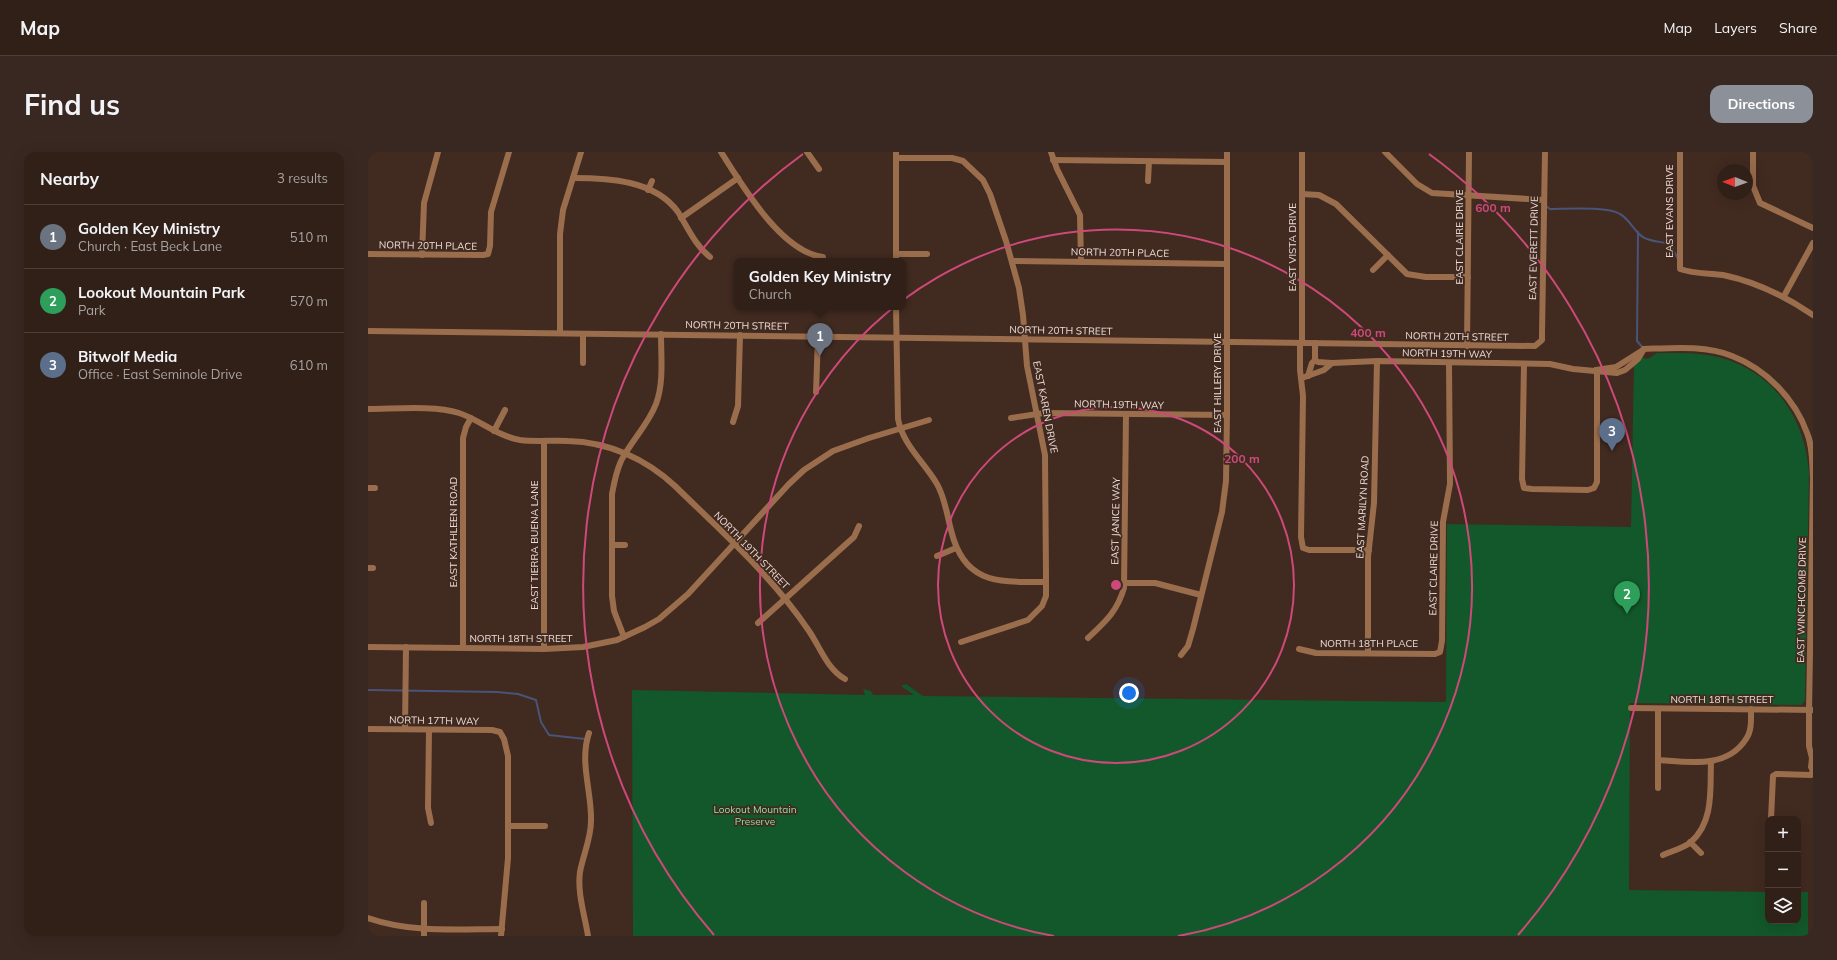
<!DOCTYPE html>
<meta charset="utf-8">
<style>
:root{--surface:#312018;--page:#392821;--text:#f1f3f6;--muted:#a8a3a2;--line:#4c3e37;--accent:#8c9099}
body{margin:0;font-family:Mulish,sans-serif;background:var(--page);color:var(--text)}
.controls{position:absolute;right:12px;bottom:12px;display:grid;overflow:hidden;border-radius:8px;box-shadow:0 4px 16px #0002}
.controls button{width:36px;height:36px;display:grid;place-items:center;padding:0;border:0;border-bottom:1px solid var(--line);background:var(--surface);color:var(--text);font:20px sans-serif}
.compass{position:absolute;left:1349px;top:12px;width:36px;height:36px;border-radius:50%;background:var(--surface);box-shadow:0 4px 16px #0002;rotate:271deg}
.you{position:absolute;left:761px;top:541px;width:14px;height:14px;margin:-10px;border:3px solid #fff;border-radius:50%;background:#1a73e8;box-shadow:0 0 0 6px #1a73e833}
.badge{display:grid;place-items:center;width:26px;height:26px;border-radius:50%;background:var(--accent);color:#fff;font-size:13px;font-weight:700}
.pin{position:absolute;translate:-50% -33px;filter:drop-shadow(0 1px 2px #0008)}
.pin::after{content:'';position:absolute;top:21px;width:14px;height:12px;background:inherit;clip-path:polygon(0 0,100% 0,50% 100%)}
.popup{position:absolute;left:366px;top:106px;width:172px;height:52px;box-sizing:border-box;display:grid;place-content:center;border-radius:8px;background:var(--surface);filter:drop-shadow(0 1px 3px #0005);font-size:13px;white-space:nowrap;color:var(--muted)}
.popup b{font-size:15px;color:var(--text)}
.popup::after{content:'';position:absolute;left:50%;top:100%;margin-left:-8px;border:8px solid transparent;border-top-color:var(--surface)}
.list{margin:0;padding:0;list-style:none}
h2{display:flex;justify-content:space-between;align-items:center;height:52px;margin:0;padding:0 16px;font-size:17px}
h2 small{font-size:13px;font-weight:400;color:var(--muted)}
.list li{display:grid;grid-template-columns:26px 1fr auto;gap:12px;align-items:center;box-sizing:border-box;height:64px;padding:0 16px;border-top:1px solid var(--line)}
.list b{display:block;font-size:15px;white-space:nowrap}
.list p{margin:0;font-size:13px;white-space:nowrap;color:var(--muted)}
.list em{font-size:13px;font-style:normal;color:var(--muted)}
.icon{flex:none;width:22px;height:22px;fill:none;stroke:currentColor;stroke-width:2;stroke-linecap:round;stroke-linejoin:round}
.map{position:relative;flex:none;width:1445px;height:784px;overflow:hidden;border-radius:12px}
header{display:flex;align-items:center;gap:24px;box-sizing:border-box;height:56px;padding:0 20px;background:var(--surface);border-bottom:1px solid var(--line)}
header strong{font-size:19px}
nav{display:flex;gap:22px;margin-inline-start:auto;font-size:14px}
.intro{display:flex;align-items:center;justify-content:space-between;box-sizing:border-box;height:96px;padding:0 24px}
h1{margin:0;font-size:28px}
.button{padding:10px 18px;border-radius:12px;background:var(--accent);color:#fff;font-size:14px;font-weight:700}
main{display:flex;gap:24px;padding:0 24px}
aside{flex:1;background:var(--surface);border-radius:12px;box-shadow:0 4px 16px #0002}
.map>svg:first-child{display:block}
</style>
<header>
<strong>Map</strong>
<nav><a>Map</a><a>Layers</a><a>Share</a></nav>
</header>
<div class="intro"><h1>Find us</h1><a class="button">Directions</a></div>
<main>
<aside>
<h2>Nearby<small>3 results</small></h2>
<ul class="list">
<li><span class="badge" style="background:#6b7280">1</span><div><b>Golden Key Ministry</b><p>Church · East Beck Lane</p></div><em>510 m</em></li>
<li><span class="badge" style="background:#2e9e5b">2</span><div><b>Lookout Mountain Park</b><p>Park</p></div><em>570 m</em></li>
<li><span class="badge" style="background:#5c6f8a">3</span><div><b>Bitwolf Media</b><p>Office · East Seminole Drive</p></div><em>610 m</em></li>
</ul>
</aside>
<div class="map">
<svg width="1445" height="784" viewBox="0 0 1445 784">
<rect width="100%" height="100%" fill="#412a20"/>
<path fill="#13582a" d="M1289,201C1309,201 1330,200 1350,205C1406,219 1438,267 1441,322L1437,549L1433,553L1262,551L1261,738L1400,740V769H1430V740H1440V784H265L264,538L497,543L495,537L503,539L505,543H546L533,534L538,532L555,544L1078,550L1079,372L1263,375L1266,212L1273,205L1280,207Z"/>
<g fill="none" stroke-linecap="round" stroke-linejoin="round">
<g stroke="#485478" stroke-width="2">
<path d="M1178,54L1182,57C1198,57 1240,54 1252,62C1263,68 1268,84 1279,87C1298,94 1299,84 1310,107"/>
<path d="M1270,80L1269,189L1275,196"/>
<path d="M0,538L129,540L150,542L168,548L173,570L181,583L217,587"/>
</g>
<g stroke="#9a6d4c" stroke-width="6">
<path d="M353,0C374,33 413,100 455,105"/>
<path d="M439,0L451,17"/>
<path d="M528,0V109"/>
<path d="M683,0L689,17L712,63L713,110"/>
<path d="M934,0V191"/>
<path d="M1017,0L1049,32L1064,41L1176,48"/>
<path d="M1312,0V117C1326,122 1341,121 1355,123C1389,130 1417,144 1445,163"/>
<path d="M1385,0V34L1392,51L1445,76"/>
<path d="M528,6H584L595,9L615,28L622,42L638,89L651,136L655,163L659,214L677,303L678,422V444L674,454L660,468L593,490"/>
<path d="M685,8L859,10"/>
<path d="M205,26C240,26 287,28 310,60C320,76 327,93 342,105"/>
<path d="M780,29L781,9"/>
<path d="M280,38L284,29"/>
<path d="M934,42L951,43L968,52L1039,122L1058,125H1100"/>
<path d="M313,66L370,26"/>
<path d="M0,102L115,103L120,102L122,94L123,60L141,0"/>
<path d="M528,102H559"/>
<path d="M54,103L56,51L70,0"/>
<path d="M644,109L859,112"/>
<path d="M1005,118L1020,103"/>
<path d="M1416,144L1445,91"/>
<path d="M528,155L530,267C535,293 556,310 569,332C577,346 579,363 583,378C596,433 631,430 678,430"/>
<path d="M0,179L1167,194L1174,188V182L1177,0"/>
<path d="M192,181V82L195,58L213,0"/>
<path d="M215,182V211"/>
<path d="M932,191V218L935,244L933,385L935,396L941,398H1001"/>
<path d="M947,191V208L950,210L964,211"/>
<path d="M1099,194L1101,0"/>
<path d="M1276,197C1304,196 1338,193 1364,204C1398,217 1427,247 1439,281C1445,295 1444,311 1445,326L1441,558V594L1444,606L1443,615L1445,618L1443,623L1408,622L1405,624L1403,667"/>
<path d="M1156,212L1154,327L1156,336L1164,337L1220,338L1226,336L1229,330V223L1228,218"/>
<path d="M1228,218L1248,215L1275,198"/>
<path d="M940,224L944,211L947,208"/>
<path d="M934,226L956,218L964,211L1009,209L1182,212L1205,217L1249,221L1257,218L1270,207L1276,197"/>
<path d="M448,240L450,184"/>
<path d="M0,257C26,257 66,253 91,261C112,268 129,284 152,288C168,290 184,288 200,289C241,290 278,307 307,334C354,380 404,424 441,479C452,495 459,517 477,527"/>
<path d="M643,266L676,261L859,263"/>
<path d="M365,270L370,254L372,183"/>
<path d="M126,279L137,258"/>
<path d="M176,289V497"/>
<path d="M0,336H7"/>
<path d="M244,393H257"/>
<path d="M569,404L588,396"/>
<path d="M0,416H5"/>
<path d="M757,431H787L833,443"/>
<path d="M390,471L486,385L491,374"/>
<path d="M256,485L246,459L244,444V342C246,331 248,320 253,309C263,289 280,273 288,252C296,231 293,205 293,182"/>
<path d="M720,486C737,470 749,460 756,436L758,262"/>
<path d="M0,495L176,497L215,495L249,488L277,475L291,467L320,442L421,332L436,318L465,299L501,286L561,268"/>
<path d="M95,496V286L98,275L103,266"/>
<path d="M931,497L948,501L1067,502L1072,500L1074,489L1075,370L1082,332L1081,212"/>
<path d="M1000,501V405L1006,351L1009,209"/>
<path d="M813,503L820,494L825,477L854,360L858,329L859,263V0"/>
<path d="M1263,556L1445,558"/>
<path d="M0,577L124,578L132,580L136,587L140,604V706L133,784"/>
<path d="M37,577L38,495"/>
<path d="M61,578L60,656L63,671"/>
<path d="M1290,608C1321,610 1359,617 1378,587C1384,579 1383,567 1383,557"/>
<path d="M1290,636V557"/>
<path d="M140,674H177"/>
<path d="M1322,690L1333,701"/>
<path d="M1295,703C1304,699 1316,696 1323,690C1346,670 1342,637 1343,610"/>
<path d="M56,751V784"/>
<path d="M0,766C43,781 89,777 134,777"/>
<path d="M220,784C217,764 209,741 212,720C215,703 223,687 223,669C224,640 211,610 221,581"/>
</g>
</g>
<g fill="none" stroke="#cd497a" stroke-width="2">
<circle cx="748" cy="433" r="178"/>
<path d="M686 784A356 356 0 1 1 810 784"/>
<path d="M346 783A533 533 0 0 1 435 2M1061 2A533 533 0 0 1 1150 783"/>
</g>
<g text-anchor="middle" stroke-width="3.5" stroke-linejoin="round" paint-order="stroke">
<g font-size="10" fill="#edddd7" stroke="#412a20">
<text transform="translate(1301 59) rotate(-90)" y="4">EAST EVANS DRIVE</text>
<text transform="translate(1091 85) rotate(-90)" y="4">EAST CLAIRE DRIVE</text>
<text transform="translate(60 93) rotate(1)" y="4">NORTH 20TH PLACE</text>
<text transform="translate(924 95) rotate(-90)" y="4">EAST VISTA DRIVE</text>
<text transform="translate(1165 96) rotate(-89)" y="4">EAST EVERETT DRIVE</text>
<text transform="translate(752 100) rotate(1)" y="4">NORTH 20TH PLACE</text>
<text transform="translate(369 173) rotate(1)" y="4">NORTH 20TH STREET</text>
<text transform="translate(693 178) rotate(1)" y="4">NORTH 20TH STREET</text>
<text transform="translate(1089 184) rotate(1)" y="4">NORTH 20TH STREET</text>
<text transform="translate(1079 201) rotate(1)" y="4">NORTH 19TH WAY</text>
<text transform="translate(849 231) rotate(-90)" y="4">EAST HILLERY DRIVE</text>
<text transform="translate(751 252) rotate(1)" y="4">NORTH 19TH WAY</text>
<text transform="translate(678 255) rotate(79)" y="4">EAST KAREN DRIVE</text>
<text transform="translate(994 355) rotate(-87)" y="4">EAST MARILYN ROAD</text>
<text transform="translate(747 369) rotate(-89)" y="4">EAST JANICE WAY</text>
<text transform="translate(85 380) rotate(-90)" y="4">EAST KATHLEEN ROAD</text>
<text transform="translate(166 393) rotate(-90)" y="4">EAST TIERRA BUENA LANE</text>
<text transform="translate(384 398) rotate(46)" y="4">NORTH 19TH STREET</text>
<text transform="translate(1065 416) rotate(-89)" y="4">EAST CLAIRE DRIVE</text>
<text transform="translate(1433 448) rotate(-89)" y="4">EAST WINCHCOMB DRIVE</text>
<text x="153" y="490">NORTH 18TH STREET</text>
<text x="1001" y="495">NORTH 18TH PLACE</text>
<text x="1354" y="551">NORTH 18TH STREET</text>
<text transform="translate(66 568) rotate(1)" y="4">NORTH 17TH WAY</text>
</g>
<g font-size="10" fill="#89e79f" stroke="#412a20">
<text x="387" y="661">Lookout Mountain<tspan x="387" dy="12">Preserve</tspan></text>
</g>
</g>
<circle cx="748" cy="433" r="6" fill="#cd497a" stroke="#412a20" stroke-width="2"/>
<g font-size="12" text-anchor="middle" font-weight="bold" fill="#cd497a" stroke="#412a20" stroke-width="3.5" stroke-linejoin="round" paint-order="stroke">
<text x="1125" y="60">600 m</text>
<text x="1000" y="185">400 m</text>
<text x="874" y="311">200 m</text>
</g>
</svg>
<div class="controls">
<button>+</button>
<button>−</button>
<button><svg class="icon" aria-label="layers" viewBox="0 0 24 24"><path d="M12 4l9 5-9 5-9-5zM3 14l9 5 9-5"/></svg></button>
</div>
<svg class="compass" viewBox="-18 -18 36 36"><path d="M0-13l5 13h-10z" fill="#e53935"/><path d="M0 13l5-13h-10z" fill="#a8a3a2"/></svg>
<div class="you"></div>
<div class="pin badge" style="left:452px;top:204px;background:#6b7280">1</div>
<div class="popup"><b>Golden Key Ministry</b>Church</div>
<div class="pin badge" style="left:1259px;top:462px;background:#2e9e5b">2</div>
<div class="pin badge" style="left:1244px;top:299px;background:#5c6f8a">3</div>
</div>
</main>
